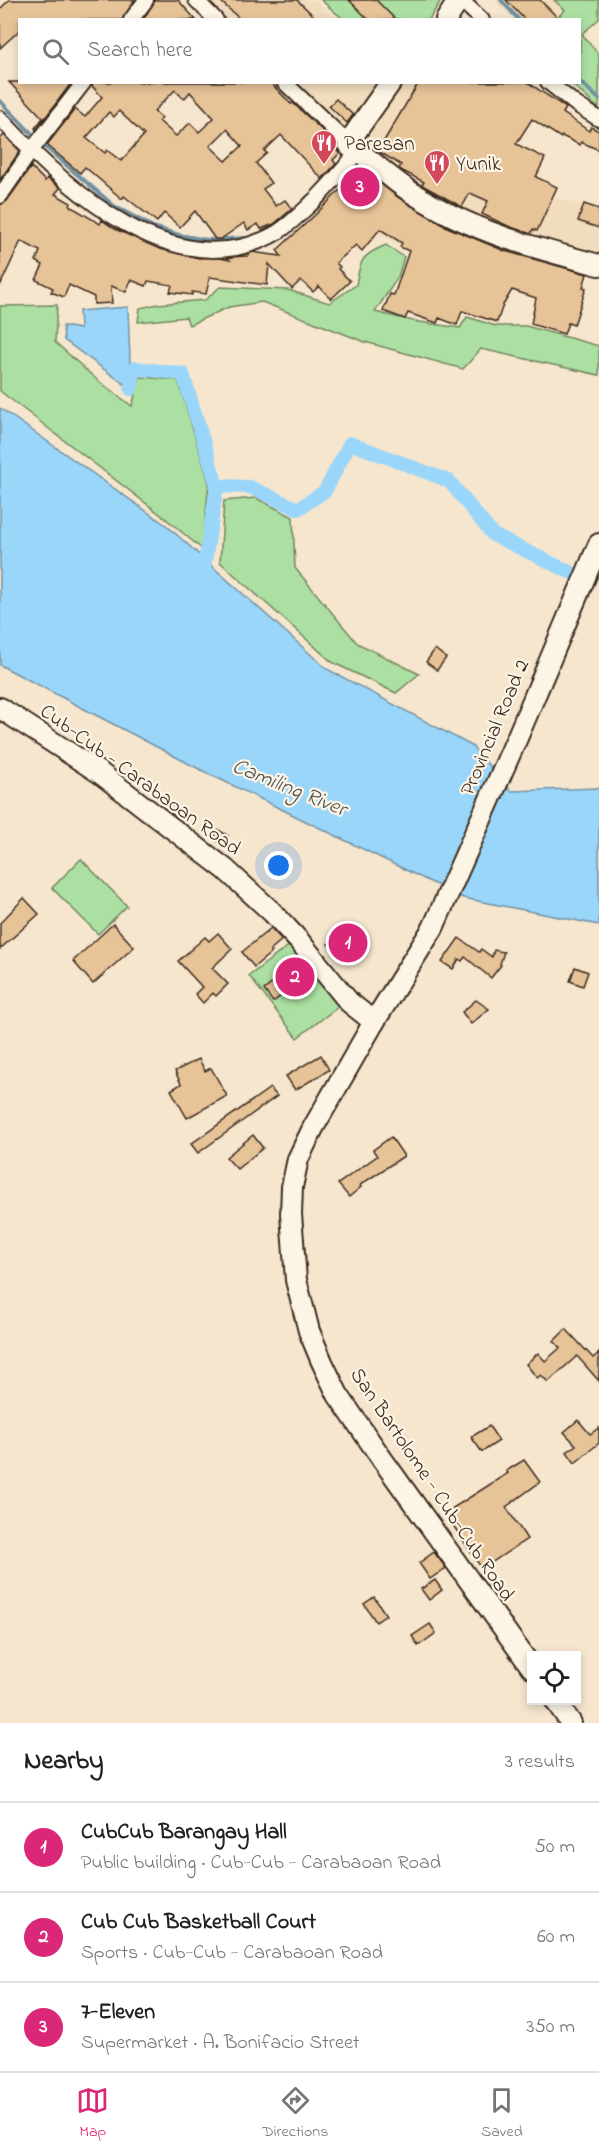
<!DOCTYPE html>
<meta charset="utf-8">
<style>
:root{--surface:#fff;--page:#f2f2f2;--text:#202124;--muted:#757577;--line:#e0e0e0;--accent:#db2777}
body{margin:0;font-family:"Indie Flower",sans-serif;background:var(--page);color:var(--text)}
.controls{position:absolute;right:18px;bottom:18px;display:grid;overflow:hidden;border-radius:0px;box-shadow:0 3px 9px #0003}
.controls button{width:54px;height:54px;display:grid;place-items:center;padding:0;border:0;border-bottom:2px solid var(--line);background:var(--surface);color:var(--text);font:30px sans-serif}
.you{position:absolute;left:279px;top:866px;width:21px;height:21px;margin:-15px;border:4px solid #fff;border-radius:50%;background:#1a73e8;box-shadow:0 0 0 9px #1a73e833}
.badge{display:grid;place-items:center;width:39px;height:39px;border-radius:50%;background:var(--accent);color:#fff;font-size:20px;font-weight:700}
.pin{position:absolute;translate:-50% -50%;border:3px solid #fff;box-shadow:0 2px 6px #0006}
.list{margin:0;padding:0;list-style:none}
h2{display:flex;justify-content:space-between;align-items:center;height:78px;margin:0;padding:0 24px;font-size:26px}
h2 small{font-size:20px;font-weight:400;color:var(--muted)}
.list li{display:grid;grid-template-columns:39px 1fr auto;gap:18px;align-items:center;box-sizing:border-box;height:90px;padding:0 24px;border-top:2px solid var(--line)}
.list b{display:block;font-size:22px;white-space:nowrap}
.list p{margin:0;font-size:20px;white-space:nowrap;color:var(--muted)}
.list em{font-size:20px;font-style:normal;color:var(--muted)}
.icon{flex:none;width:33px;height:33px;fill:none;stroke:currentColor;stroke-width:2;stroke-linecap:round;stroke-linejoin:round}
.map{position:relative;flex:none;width:599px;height:1723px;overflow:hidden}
.search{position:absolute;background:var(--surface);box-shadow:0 3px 9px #0003;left:18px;right:18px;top:18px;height:66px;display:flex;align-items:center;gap:15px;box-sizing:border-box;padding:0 21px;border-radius:0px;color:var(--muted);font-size:22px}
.sheet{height:348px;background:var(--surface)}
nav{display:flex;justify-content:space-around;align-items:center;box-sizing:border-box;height:84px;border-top:2px solid var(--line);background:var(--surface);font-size:16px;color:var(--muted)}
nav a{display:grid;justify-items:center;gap:3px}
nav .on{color:var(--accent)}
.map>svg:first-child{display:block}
</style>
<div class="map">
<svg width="599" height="1723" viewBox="0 0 599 1723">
<rect width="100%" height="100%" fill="#f6e6ce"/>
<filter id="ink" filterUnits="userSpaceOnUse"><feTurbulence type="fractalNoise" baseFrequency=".0167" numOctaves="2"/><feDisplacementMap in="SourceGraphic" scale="12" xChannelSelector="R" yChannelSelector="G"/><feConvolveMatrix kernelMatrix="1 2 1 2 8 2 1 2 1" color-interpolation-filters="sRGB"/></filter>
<g filter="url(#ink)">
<g fill="#f2dcbe">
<path d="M201,0H315L336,19H222Z"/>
<path d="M494,0H554L565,10L556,19H513Z"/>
<path d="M289,83H387L347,137Z"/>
<path d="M404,83H446L493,183L599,209V265L491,233L474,270L424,259L379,234L361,253L311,204L358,150Z"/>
</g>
<g fill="#abe0a2" stroke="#738560" stroke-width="1.5">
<path d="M321,0H441L429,20L343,19Z"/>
<path d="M554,0H599V19L582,34L599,55V109L571,83L580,82V20L556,19L565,10Z"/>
<path d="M386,245L404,257L398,277L375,312L413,321L460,328L467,317L496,326H526L599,346V375L481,349L463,369L365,342L262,302L229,307L189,325L186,317L138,322L140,308L158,304L205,300L220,287L288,290L329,303L356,285C360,259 362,255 386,245Z"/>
<path d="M57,305L55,342L96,379L132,406L140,377L178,380L209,483L202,549L165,518L0,391V306Z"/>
<path d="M256,498L293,517L295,568L357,643L419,674L396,693L332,662L220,562L224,501Z"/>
<path d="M81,859L127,906L98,934L52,888Z"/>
<path d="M295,941L343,1003L297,1038L249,976Z"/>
</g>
<g fill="#99d6fa" stroke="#7391a2" stroke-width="1.5">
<path d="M128,307L131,389L64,340L63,326L80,329L79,311Z"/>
<path d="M0,408L166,525L327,669L472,746L511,791L599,788V925L463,898L199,769L0,665Z"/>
</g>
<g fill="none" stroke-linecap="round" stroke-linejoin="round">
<g stroke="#7391a2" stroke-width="4">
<path d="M501,0L519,20"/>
<path d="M580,82L599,99"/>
<path d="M0,101L34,136"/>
<path d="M42,144L114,206L153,227L179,235L207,240L246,238"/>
</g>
<g stroke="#99d6fa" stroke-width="14">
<path d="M131,389L135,368L183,374L217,486"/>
<path d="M205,562L217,486L250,487L298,509L325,491L350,443L449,481L493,535L572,573"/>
</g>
</g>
<g fill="#e7c398" stroke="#3b2a1e" stroke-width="1.5" fill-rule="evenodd">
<path d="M9,0H135L122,20H20V30L0,48V9Z"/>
<path d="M155,0H178L196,20H143Z"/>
<path d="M219,0H297L318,20H241Z"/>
<path d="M349,0H376L396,20H369Z"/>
<path d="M506,0H540L560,20H525Z"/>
<path d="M9,82H72L36,130L35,128L43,118Z"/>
<path d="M93,82H270L291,104L293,103L323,131L335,145L333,147L340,153L333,160L336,164L322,179L281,135L264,151L267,153L256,163L271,183L263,189L276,206L285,200L292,209L274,224L261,229L258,224L248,230L244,223L221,239H215L195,211L180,227L164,213L157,222L124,196L122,199L85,167L80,173L47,145L75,109L85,117L102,97L92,86ZM175,90L184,99L190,92L214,118L199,132L190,123L176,136L159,121L162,118L154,111ZM119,111L144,135L121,161L107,150L105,153L86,138L109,112L114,117ZM227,129L242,146L226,161L210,146Z"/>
<path d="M419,82H527L566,108L563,113L589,131L591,127L599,131V150L581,142L580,145L562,136L561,138L532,119L516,144L545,158L536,177L557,187L537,231L533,229L531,234L508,226L482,214L488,201L470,193L462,207L422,185L424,182L399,169L401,165L378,151Z"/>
<path d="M336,99L353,115L347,123L329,106Z"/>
<path d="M4,135L20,151L0,180V139Z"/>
<path d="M358,166L399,198L447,227L505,251L587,274L583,287L586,288L574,325L568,323L564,334L531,324L536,298L512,290L503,305L497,322L462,311L457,325L439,318L437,323L408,313L405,319L383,311L390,294L394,295L409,251L400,247L402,243L380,229L362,251L356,245L336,263L340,267L338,269L350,281L331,299L319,286L313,292L301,280L292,289L269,264L267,285L210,277L206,294L192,292V295L170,292L172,285L148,281L146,286L131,280L126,292L111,286L112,303L94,304V297L69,285L64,297L51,292L53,288L36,280L43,265L36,261L40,251L21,241L0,286V205L7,201L31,167L45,181L47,178L60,188L55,194L71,203L70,206L100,224L102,220L115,229L160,249L199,258L215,257L230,260L227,257L248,256L251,252L281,256L277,250L314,216L356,174L353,171Z"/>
<path d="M584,204L599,209V228L578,221Z"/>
<path d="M435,649L446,658L437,670L426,662Z"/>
<path d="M219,830L228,836L222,844L213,838Z"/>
<path d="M24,898L39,914L0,949V923Z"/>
<path d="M113,924L134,947L93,984L73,961Z"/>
<path d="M349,924L368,943L347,963L328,944Z"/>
<path d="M271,928L282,940L270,950L272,952L254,967L242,952Z"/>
<path d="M218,933L232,949L212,968L228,984L216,996L213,993L203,1003L195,994L202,987L178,961L205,937L209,941Z"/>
<path d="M459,938L479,952L481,949L492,957L494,950L504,952L500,964L501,965L491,978L465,957L462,961L459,959L453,969L442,962Z"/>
<path d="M575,967L588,972L583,986L570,981Z"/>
<path d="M274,982L283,994L273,1002L264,990Z"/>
<path d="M476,1000L489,1009L471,1024L462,1012Z"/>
<path d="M321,1055L329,1070L295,1090L286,1076Z"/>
<path d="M199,1059L205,1071L211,1068L227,1096L187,1118L171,1090L181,1084L175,1071Z"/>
<path d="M270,1088L277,1096L198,1153L191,1144Z"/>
<path d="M253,1135L263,1148L237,1169L226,1157Z"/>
<path d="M391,1137L404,1156L360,1185L361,1187L349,1197L338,1184L377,1156L373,1150Z"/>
<path d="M566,1329L593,1358L599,1353V1381L577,1356L548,1382L541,1375L537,1378L526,1364L538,1353L545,1361L560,1348L554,1341Z"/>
<path d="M578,1420L590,1434L599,1428V1443L575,1463L567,1452L576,1445L564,1432Z"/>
<path d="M489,1426L499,1441L482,1452L471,1437Z"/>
<path d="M524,1460L540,1482L506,1507L527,1539L482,1569L445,1513L508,1473L506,1471Z"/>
<path d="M434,1552L446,1568L430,1579L419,1563Z"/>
<path d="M435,1580L442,1590L429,1600L421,1589Z"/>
<path d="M374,1597L386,1615L376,1622L364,1604Z"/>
<path d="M430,1624L436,1633L418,1646L412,1636Z"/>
</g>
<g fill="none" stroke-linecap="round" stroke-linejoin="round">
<defs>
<g id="street">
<path d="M196,0L216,20"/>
<path d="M461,0L482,20"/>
<path d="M131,20L146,0"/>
<path d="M284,82L348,143V149"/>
<path d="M548,82L577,105L599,119"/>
<path d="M0,118C64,187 176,292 278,232C292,223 304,210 316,199C331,183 346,168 358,150"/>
<path d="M0,196L31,151L84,82"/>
</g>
<g id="secondary">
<path d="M446,20L459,0"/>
<path d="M391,82L348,143C370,159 390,179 414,194C471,231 534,248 599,265"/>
<path d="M0,708L100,773L225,869L272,912L300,942L349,1002L374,1022"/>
<path d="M532,1668L382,1459L338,1395L322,1362L309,1331L296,1280L291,1214L292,1187L298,1159L313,1128L374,1022L433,928L517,738L599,544"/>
<path d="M555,1700L571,1723"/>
</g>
</defs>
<use href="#street" stroke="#3b2a1e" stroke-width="18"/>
<use href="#secondary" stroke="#3b2a1e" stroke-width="24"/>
<use href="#street" stroke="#fcf5e5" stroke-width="14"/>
<use href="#secondary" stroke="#fcf5e5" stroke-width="20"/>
</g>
</g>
<defs>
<symbol id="restaurant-pin" viewBox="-11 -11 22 30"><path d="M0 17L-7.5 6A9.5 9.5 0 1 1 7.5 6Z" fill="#d1495b" stroke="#fcf5e5"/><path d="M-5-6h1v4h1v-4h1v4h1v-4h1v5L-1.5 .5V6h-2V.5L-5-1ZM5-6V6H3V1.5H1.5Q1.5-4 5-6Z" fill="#fff"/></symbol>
</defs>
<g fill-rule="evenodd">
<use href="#restaurant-pin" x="309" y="128" width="30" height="40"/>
<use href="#restaurant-pin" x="422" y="148" width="30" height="40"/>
</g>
<g text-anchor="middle" stroke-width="4.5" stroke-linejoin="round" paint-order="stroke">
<g font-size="21" fill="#3b2a1e" stroke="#fcf5e5" text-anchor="start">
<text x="344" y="150">Paresan</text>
<text x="456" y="170">Yunik</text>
</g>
<g font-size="21" fill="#3b2a1e" stroke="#fcf5e5">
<text transform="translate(494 727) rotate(-67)" y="7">Provincial Road 2</text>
<text transform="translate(141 779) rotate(36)" y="7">Cub-Cub - Carabaoan Road</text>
<text transform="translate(433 1484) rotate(56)" y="7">San Bartolome - Cub-Cub Road</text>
</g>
<g font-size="22" font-style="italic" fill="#525555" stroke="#fcf5e5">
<text transform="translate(290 786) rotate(22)" y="8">Camiling River</text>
</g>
</g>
</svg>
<div class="controls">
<button><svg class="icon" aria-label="locate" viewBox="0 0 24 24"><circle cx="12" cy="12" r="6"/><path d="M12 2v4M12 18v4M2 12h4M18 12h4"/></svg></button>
</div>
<div class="you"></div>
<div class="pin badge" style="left:348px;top:943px">1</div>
<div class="pin badge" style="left:295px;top:977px">2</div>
<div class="pin badge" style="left:360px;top:187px">3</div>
<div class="search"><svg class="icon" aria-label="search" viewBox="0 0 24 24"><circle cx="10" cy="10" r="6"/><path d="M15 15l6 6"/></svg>Search here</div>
</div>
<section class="sheet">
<h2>Nearby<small>3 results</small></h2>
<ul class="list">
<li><span class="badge">1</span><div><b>CubCub Barangay Hall</b><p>Public building · Cub-Cub - Carabaoan Road</p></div><em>50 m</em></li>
<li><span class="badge">2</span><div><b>Cub Cub Basketball Court</b><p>Sports · Cub-Cub - Carabaoan Road</p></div><em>60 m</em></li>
<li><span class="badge">3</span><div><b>7-Eleven</b><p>Supermarket · A. Bonifacio Street</p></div><em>350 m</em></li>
</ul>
</section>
<nav>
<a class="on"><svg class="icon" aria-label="map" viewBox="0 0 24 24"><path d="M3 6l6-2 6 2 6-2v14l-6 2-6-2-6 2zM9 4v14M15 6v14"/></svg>Map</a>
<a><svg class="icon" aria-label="directions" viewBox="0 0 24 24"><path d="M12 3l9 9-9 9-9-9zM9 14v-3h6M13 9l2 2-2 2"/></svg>Directions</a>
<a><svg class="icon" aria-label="saved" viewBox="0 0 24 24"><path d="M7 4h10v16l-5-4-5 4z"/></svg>Saved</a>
</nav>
